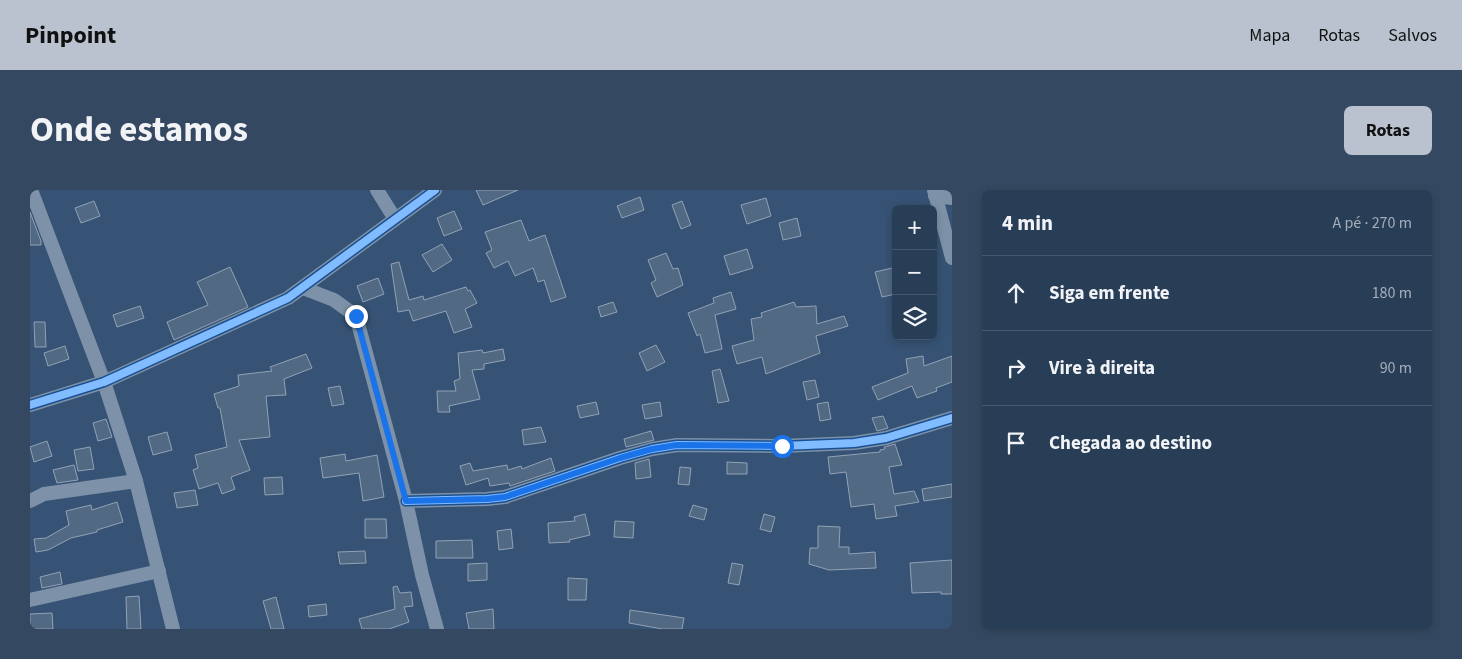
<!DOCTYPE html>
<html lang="pt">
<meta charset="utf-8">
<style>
:root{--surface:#283e57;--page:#344961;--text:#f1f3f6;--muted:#a5aeba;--line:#44576d;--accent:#b9c2ce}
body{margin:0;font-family:"Source Sans 3",sans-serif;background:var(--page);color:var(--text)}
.controls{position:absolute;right:15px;top:15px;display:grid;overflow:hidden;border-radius:8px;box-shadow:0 2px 8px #0003}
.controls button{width:45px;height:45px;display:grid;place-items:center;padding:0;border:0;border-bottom:1px solid var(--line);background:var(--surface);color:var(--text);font:25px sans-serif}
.stop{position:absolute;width:15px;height:15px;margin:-11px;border:4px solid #1a73e8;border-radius:50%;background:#fff}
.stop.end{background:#1a73e8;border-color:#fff;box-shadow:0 1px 5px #0008}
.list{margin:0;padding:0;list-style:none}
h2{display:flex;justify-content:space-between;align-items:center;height:65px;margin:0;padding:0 20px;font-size:21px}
h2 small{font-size:16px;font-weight:400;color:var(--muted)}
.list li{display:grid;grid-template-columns:32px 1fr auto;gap:15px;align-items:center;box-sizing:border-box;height:75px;padding:0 20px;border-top:1px solid var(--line)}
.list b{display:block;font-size:19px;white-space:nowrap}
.list em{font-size:16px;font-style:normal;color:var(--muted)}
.icon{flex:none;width:28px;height:28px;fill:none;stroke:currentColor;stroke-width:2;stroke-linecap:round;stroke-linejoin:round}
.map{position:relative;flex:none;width:922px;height:439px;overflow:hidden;border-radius:8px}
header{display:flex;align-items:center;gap:30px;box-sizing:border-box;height:70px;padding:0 25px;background:var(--accent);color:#111}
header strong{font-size:24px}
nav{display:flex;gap:28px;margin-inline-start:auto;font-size:18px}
.intro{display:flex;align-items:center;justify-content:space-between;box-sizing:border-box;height:120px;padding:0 30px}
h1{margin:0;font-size:35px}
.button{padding:12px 22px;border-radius:8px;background:var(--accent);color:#111;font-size:18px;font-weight:700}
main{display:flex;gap:30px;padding:0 30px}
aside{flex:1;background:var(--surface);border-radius:8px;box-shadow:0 2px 8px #0003}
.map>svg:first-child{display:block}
</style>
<header>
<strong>Pinpoint</strong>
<nav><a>Mapa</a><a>Rotas</a><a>Salvos</a></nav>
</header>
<div class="intro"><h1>Onde estamos</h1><a class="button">Rotas</a></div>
<main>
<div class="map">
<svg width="922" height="439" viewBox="0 0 922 439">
<rect width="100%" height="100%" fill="#365274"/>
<g fill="#526984" stroke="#92a2b6">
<path d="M446,0H488L453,15Z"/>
<path d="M610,7L614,20L592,28L587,16Z"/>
<path d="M736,8L741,26L717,34L711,15Z"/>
<path d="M64,11L70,26L51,33L45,18Z"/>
<path d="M652,11L661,35L651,39L642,15Z"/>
<path d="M424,21L432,39L414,46L407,28Z"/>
<path d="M0,22L11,51V55H0Z"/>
<path d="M767,28L771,46L753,50L749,33Z"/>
<path d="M491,30L499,51L515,45L536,107L521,112L514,90L508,92L503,78L485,86L478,71L464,78L456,63L462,60L455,42Z"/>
<path d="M412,54L422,70L403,82L392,65Z"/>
<path d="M717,59L723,78L700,85L694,66Z"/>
<path d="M636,63L643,79L648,78L653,95L627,107L621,93L626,90L618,70Z"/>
<path d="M369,72L379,110L393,106L394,110L436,97L438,101L440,100L447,113L435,119L442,137L424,143L416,121L383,131L379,120L368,122L361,74Z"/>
<path d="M200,77L218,117L144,150L137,132L178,115L167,92Z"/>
<path d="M866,77V104L852,107L845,82Z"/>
<path d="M348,88L354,104L333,112L327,96Z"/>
<path d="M701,102L706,119L685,125L692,159L675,163L670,144L667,146L658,123L684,113L683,108Z"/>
<path d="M583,112L587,122L571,127L568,117Z"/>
<path d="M764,112L766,117L786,116L787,134L814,126L818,136L786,146L790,163L736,184L732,167L707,174L702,156L724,150L721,129L732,127L731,123Z"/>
<path d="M110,116L114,128L87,137L83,125Z"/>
<path d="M4,132H15L16,157H5Z"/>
<path d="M626,155L635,172L617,181L609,163Z"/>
<path d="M35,156L39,169L18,176L14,163Z"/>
<path d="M473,159L475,170L454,174V179L442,180L450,209L419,216L420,222H408L407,201H426L424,191L430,189L428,163L452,160L453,163Z"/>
<path d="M276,164L282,178L254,189L256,205L236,206L240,247L209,250L220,280L201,287L205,299L192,304L188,293L169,299L163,280L168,278L165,265L197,257L190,218H188L184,204L209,196L208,185L242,181L240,177Z"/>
<path d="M893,166L894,176L922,166V192L906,198L907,201L887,208L882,196L848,210L842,197L878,183L876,169Z"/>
<path d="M690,179L699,211L688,213L682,181Z"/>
<path d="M785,190L789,207L777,210L773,192Z"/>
<path d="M310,196L314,214L302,216L298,198Z"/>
<path d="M566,212L569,224L550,228L547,216Z"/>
<path d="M630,212L632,226L615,229L612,215Z"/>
<path d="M798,212L801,229L790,231L787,214Z"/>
<path d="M853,226L858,238L847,241L842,228Z"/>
<path d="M76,229L82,247L68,251L63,233Z"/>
<path d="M511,237L516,252L494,255L492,240Z"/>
<path d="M621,241L624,250L596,257L594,249Z"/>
<path d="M137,242L142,260L123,265L118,247Z"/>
<path d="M17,251L22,266L4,272L0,257Z"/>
<path d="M865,254L872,275L859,277L864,304L884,301L889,312L865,316L867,326L846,329L844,314L821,317L816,282L800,284L798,267L850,262V260L855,259L854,257Z"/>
<path d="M60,257L64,279L48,281L44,260Z"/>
<path d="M315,264L316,271L347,265L354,307L333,311L329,283L293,288L290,268Z"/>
<path d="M521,268L525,281L480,296L479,293L460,296L458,288L436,295L430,276L440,273L443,281L477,275L478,280L491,276L492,279Z"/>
<path d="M619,269L621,287L606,289L605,273Z"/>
<path d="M697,272L717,273V284H697Z"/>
<path d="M44,275L48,290L27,293L23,280Z"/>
<path d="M650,277L661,278L659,295L648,294Z"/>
<path d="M252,287L253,304L235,305L234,288Z"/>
<path d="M922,294V307L894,311L892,299Z"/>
<path d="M165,300L168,315L147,318L144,303Z"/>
<path d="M87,312L93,332L67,340V342L41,348L18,360L6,362L4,349L16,348L39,335L36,321L61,315L62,320Z"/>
<path d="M663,315L677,319L674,330L659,326Z"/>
<path d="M555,324L560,345L539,350L540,352L519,353L518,333L545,331L544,327Z"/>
<path d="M734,324L745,327L741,342L730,339Z"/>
<path d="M335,329H356L357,348H335Z"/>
<path d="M585,331L604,332L603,348L584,347Z"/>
<path d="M788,336L810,337L809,357H819V364L845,362L846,378L799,380L779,374L780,358H788Z"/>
<path d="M481,339L483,358L469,360L467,341Z"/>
<path d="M442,350L443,368H406V351Z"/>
<path d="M335,361L336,373L310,374L308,362Z"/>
<path d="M922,370V404H911V402L882,403L880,373Z"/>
<path d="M457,373V390L438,391V374Z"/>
<path d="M702,373L713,375L709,395L698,393Z"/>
<path d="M30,382L32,394L12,398L10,387Z"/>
<path d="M538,388L557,389L556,410H538Z"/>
<path d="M367,396L370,403L381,402L383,416L374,417L379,432L359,439H332L329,429L365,419L363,397Z"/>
<path d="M109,406L111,439H97L96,407Z"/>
<path d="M246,407L254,439H241L233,411Z"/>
<path d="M296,414L297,425L279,427L278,416Z"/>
<path d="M463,419L464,439H439L436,423Z"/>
<path d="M600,420L654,428L652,439H632L599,433Z"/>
<path d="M22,423L23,439H0V424Z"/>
</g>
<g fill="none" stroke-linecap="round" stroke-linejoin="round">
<g stroke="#7d92a8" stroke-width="14">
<path d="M1,0L74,192L106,291L143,439"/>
<path d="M347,0L365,29"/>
<path d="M904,0L922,68"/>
<path d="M905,6L922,8"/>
<path d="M273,98L304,110L326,126L376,311L392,385L407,439"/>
<path d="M0,215L74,192L258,108L405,0"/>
<path d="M0,311L14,304L106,291"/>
<path d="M376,311L457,309L475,307L590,268L622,259L647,255L752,256L824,253L856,248L922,228"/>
<path d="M0,410L129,381"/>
</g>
<defs>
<g id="cycleway">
<path d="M0,215L74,192L258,108L405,0"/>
<path d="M376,311L457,309L475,307L590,268L622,259L647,255L752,256L824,253L856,248L922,228"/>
</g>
</defs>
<use href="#cycleway" stroke="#1b4f8f" stroke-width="11"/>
<use href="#cycleway" stroke="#80bcff" stroke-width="8"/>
</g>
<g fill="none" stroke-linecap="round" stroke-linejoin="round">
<path stroke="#1a73e8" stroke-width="6" d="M326,126L376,311L457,309L475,307L590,268L622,259L647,255L752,256"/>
</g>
</svg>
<div class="controls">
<button>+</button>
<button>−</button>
<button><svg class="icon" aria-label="layers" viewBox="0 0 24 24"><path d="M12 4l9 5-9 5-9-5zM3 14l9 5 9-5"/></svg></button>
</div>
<div class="stop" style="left:752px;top:256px"></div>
<div class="stop end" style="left:326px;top:126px"></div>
</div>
<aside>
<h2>4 min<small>A pé · 270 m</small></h2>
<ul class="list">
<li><svg class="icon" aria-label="ahead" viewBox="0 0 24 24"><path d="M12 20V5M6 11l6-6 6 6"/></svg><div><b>Siga em frente</b></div><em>180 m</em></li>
<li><svg class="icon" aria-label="right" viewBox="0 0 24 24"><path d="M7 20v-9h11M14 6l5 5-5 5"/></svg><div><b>Vire à direita</b></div><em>90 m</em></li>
<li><svg class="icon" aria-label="arrive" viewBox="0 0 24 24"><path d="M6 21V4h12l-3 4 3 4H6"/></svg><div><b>Chegada ao destino</b></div></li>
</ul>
</aside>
</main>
